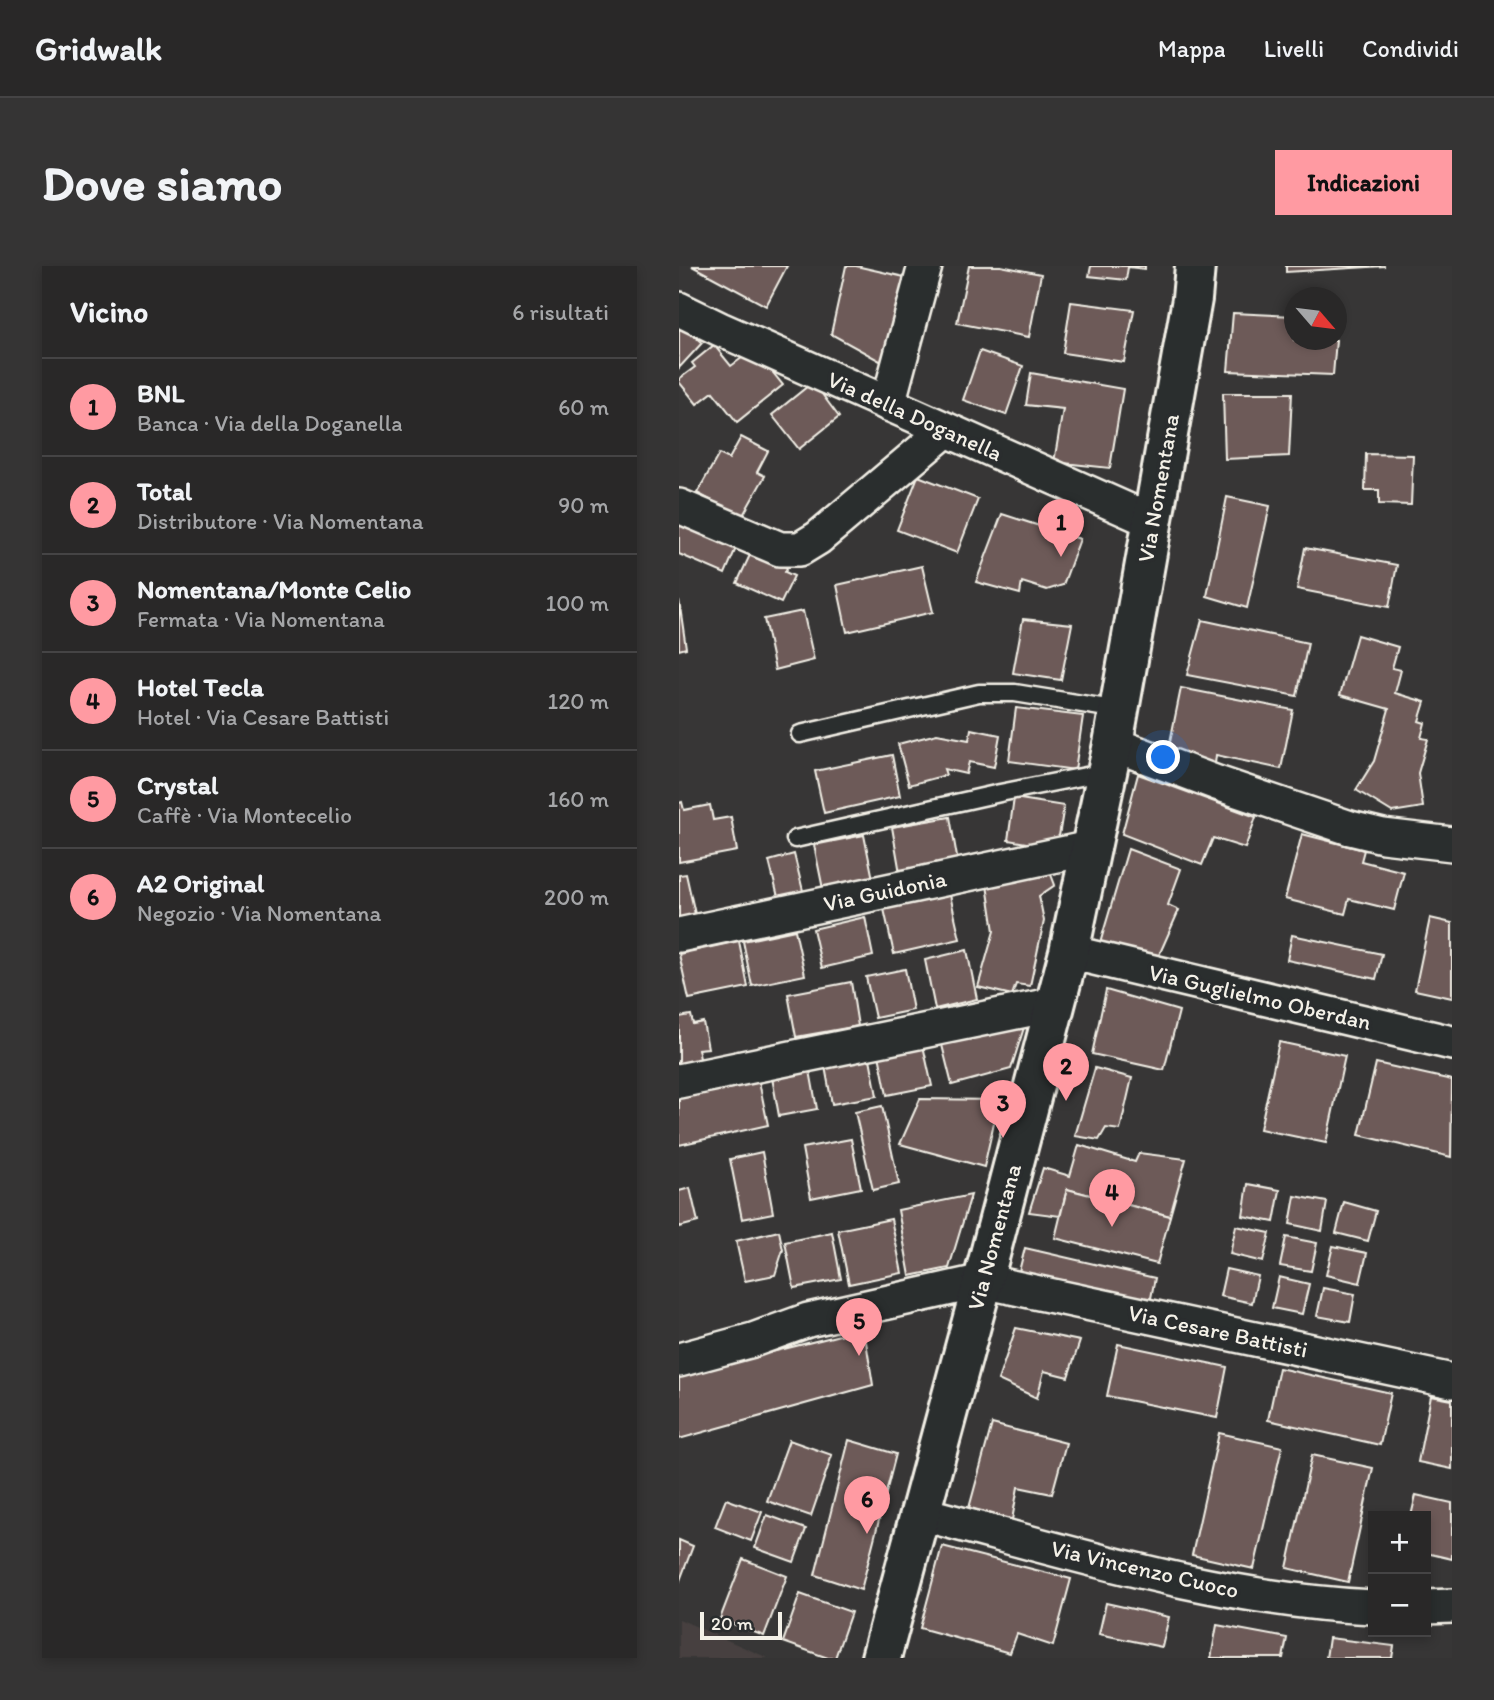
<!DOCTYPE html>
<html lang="it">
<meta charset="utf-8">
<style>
:root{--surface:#292828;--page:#353434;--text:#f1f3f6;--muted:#a5a6a8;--line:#454445;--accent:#ff9aa2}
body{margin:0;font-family:Itim,sans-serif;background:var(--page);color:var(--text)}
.controls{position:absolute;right:21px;bottom:21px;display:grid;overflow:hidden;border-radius:0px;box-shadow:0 4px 10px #0003}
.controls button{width:63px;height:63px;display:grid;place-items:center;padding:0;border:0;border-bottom:2px solid var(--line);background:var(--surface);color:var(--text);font:35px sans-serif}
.compass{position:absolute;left:605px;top:21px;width:63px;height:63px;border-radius:50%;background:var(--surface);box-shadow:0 4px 10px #0003;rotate:118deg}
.scale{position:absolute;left:21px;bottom:18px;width:82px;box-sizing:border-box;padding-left:7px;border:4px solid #f4f1e8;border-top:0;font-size:19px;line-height:24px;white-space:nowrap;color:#f4f1e8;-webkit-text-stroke:5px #2a2d2e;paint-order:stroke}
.you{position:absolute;left:485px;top:492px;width:24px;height:24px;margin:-18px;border:5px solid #fff;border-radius:50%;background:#1a73e8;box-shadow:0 0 0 10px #1a73e833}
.badge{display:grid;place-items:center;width:46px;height:46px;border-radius:50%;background:var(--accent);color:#111;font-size:23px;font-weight:700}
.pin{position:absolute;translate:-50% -58px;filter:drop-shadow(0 2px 4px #0008)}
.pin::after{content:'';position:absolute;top:37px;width:24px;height:21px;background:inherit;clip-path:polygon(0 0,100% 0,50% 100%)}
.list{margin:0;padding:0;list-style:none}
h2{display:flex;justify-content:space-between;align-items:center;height:91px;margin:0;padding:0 28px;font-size:30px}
h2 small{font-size:23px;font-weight:400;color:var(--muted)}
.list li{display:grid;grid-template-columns:46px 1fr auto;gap:21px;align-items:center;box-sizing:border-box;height:98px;padding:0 28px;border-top:2px solid var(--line)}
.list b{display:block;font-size:26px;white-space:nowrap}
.list p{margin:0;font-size:23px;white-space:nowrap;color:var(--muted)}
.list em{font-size:23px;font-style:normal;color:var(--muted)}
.map{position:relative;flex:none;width:773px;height:1392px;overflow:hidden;border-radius:0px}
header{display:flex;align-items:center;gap:42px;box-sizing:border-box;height:98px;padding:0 35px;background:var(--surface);border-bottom:2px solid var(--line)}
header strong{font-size:33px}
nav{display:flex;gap:38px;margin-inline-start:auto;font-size:24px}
.intro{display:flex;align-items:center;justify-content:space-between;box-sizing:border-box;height:168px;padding:0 42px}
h1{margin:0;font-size:49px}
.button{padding:18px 32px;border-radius:0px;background:var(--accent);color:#111;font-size:24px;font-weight:700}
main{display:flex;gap:42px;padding:0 42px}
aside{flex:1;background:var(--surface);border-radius:0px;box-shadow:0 4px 10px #0003}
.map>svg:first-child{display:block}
</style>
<header>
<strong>Gridwalk</strong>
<nav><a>Mappa</a><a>Livelli</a><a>Condividi</a></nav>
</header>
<div class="intro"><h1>Dove siamo</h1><a class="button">Indicazioni</a></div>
<main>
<aside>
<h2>Vicino<small>6 risultati</small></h2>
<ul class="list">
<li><span class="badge">1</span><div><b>BNL</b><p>Banca · Via della Doganella</p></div><em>60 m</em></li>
<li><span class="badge">2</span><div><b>Total</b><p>Distributore · Via Nomentana</p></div><em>90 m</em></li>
<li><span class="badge">3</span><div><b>Nomentana/Monte Celio</b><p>Fermata · Via Nomentana</p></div><em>100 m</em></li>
<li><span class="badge">4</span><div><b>Hotel Tecla</b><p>Hotel · Via Cesare Battisti</p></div><em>120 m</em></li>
<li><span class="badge">5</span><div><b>Crystal</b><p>Caffè · Via Montecelio</p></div><em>160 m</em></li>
<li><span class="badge">6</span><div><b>A2 Original</b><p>Negozio · Via Nomentana</p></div><em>200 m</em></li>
</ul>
</aside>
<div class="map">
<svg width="773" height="1392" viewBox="0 0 773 1392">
<rect width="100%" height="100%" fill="#373636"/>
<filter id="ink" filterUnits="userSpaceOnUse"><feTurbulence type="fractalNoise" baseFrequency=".0143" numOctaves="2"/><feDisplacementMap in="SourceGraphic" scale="14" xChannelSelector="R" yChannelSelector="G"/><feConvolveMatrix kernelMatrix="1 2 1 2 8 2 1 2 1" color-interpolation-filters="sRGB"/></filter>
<g filter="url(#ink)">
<path fill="#474140" d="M0,1353L89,1392H0Z"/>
<g fill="#6d5a58" stroke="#f4f1e8" stroke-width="2">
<path d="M13,0H108L87,40Z"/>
<path d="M167,0H177L230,12L210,100L152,68Z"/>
<path d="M290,0H322L362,8L350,71L278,57Z"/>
<path d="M412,0H466V3L449,1L447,14L410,10Z"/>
<path d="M607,0H706L607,6Z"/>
<path d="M392,36L455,44L445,96L384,87Z"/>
<path d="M554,47L615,50V74H657L654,109L549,105Z"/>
<path d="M0,56L23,77L0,102Z"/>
<path d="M35,79L52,100L75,83L104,119L58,156L34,126L18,138L0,116V113L16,101L13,97Z"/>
<path d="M301,85L344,100L327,149L284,134Z"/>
<path d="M352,107L444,123L431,202L375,196L384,143L347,139Z"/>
<path d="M134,116L160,151L120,183L93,149Z"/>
<path d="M544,127H613L610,190L546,193Z"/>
<path d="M62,171L89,185L78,206L86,210L63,251L18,227L40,188L50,193Z"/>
<path d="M687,188L734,189L732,239L700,238V224H686Z"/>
<path d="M239,210L299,233L278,287L218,264Z"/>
<path d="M548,231L591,240L568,342L528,330Z"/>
<path d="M323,248L401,273L384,319L368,324L343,316L341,328L297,316Z"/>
<path d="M0,249L60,275L46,308L0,288Z"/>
<path d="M76,278L111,295L106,306L115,310L102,337L58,317Z"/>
<path d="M626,282L718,299L710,341L618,323Z"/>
<path d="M243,300L254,346L168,366L158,319Z"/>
<path d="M0,334L7,382L0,384Z"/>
<path d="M124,345L135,394L96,404L85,353Z"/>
<path d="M344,353L393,358L382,414L334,407Z"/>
<path d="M523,354L629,377L618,430L508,409Z"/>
<path d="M678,369L719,381L713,402L722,404L716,427L746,436L740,455L746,457L742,472L749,473L739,507L744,541L713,546L677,524L695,495L710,443L661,429Z"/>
<path d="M502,422L614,444L602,503L537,489L536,498L489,486Z"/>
<path d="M337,442L404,450L396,504L330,495Z"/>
<path d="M292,463L321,469L315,501L290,496L287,508L265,503L267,509L230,519L219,478L258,468L290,474Z"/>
<path d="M213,489L221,530L145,547L136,505Z"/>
<path d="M459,508L577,551L566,582L534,572L523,599L443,568Z"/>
<path d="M335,532L385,540L378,582L329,574Z"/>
<path d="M3,536L5,544L31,539L34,554L52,551L58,585L0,596V537Z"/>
<path d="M271,551L279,597L221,607L213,561Z"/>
<path d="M623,568L685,584L682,595L725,606L715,644L670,633L666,648L606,633Z"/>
<path d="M185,569L195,618L145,628L135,579Z"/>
<path d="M449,583L502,603L489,639L500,644L477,696L419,684Z"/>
<path d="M115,588L126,633L101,639L90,595Z"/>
<path d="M371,606L376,619L360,630L365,655L351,720L337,718L333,729L299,721L315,665L308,619Z"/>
<path d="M7,608L18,657L0,661V609Z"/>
<path d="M271,629L281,673L215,688L205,643Z"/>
<path d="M186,651L194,690L143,702L134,663Z"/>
<path d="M751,652L773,657V732L736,724Z"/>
<path d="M116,664L126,709L73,720L64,675Z"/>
<path d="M613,669L703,688L697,713L608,694Z"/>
<path d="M60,675L69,721L10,733L0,688Z"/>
<path d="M288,684L298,733L256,743L246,694Z"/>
<path d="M226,703L234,744L196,752L187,711Z"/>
<path d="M172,716L179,760L117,771L109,728Z"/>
<path d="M427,724L500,745L485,804L413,788Z"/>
<path d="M12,749L14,758L24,756L29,782L19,783L22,797L0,801V751Z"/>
<path d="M348,752L332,803L273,819L261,771Z"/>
<path d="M243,775L253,820L208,829L199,784Z"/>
<path d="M600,776L666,790L647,877L581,863Z"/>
<path d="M190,787L198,830L153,838L145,795Z"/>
<path d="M697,797L773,814L772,891L680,869Z"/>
<path d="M130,799L138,843L100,850L92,806Z"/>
<path d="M416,802L453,812L441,864L427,862L420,874L396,870Z"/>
<path d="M79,811L89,859L0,879V829Z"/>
<path d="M241,833L320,834L305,901L221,878Z"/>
<path d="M203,840L220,918L194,924L176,846Z"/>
<path d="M172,873L182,922L132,932L123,882Z"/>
<path d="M400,879L456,896L460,887L507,893L491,950L388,923L381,950L350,946L364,902L391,910Z"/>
<path d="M83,886L94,947L63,953L51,893Z"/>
<path d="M569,918L601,924L595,956L564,950Z"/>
<path d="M11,922L19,956L0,961V925Z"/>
<path d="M388,923L491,950L478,998L376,972Z"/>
<path d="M292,929L270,1002L231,1010L219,944Z"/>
<path d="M616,930L648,936L643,965L611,958Z"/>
<path d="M665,936L697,945L689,975L657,967Z"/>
<path d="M212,953L223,1007L170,1018L159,964Z"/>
<path d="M557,960L591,967L584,996L551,988Z"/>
<path d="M100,965L104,984L96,1009L66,1015L57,975Z"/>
<path d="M153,966L162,1013L115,1022L106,976Z"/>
<path d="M607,971L638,977L632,1005L601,1000Z"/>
<path d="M654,980L688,987L681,1017L647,1009Z"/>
<path d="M346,982L476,1012L470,1042L338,1013Z"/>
<path d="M547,1003L579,1010L573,1037L541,1030Z"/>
<path d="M600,1011L630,1018L623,1048L593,1042Z"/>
<path d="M644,1022L676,1028L671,1056L638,1050Z"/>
<path d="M337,1062L401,1075L389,1111L365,1105L358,1132L319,1114Z"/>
<path d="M185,1063L194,1119L0,1173V1109Z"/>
<path d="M439,1078L548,1101L538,1152L428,1130Z"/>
<path d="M600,1102L712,1127L701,1179L589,1154Z"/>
<path d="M752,1130L773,1134V1203L739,1196Z"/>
<path d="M313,1158L387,1177L373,1228L339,1221L333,1254L290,1242Z"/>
<path d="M540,1167L603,1181L575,1303L513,1289Z"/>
<path d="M110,1174L153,1189L132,1250L88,1235Z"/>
<path d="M170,1174L217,1188L182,1324L136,1309Z"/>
<path d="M633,1189L694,1202L669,1316L608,1302Z"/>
<path d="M737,1229L773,1237V1293L747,1287V1250H732Z"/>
<path d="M47,1233L83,1246L72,1275L36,1261Z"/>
<path d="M88,1249L127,1263L115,1296L76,1282Z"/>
<path d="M0,1274L14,1280L0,1317Z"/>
<path d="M263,1280L392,1313L374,1380L338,1368L331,1387L241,1362Z"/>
<path d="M64,1293L108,1310L85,1370L41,1353Z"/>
<path d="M121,1328L172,1346L156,1392H149L104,1376Z"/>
<path d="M427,1337L490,1351L483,1381L420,1368Z"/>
<path d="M538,1359L608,1372L604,1392H532Z"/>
<path d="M650,1372L715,1380L713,1392H647Z"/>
</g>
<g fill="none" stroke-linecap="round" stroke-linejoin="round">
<defs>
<g id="service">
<path d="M121,468L300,427H336L440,444"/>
<path d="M116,573L321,527L427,506"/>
</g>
<g id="minor">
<path d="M0,43L41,63L473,255"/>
<path d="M209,138L246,0"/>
<path d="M0,240L101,283H121L139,272L267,164"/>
<path d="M434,478L538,517L671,562L704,570L773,578"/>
<path d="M0,669L411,582"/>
<path d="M390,686L773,777"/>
<path d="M0,815L376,738"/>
<path d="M0,1094L74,1074L129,1054L304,1015L773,1115"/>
<path d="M240,1247C390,1286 539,1334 694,1341"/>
<path d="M747,1341L773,1340"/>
</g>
<path id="tertiary" d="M202,1392L304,1015L390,686L434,478L513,33L516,0"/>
</defs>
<use href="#service" stroke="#f4f1e8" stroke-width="21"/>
<use href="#minor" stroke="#f4f1e8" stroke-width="38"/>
<use href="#tertiary" stroke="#f4f1e8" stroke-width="44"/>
<use href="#service" stroke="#2a2d2e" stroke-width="16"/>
<use href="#minor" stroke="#2a2d2e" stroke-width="33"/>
<use href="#tertiary" stroke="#2a2d2e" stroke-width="38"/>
</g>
</g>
<g text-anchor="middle" stroke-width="7" stroke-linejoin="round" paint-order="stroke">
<g font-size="23" fill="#f4f1e8" stroke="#2a2d2e">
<text transform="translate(236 150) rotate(24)" y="8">Via della Doganella</text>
<text transform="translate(479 222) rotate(-80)" y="8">Via Nomentana</text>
<text transform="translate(206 625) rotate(-12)" y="8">Via Guidonia</text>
<text transform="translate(581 731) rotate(13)" y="8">Via Guglielmo Oberdan</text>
<text transform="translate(315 971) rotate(-75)" y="8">Via Nomentana</text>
<text transform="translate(539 1065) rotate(12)" y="8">Via Cesare Battisti</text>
<text transform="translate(466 1303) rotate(13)" y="8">Via Vincenzo Cuoco</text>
</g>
</g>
</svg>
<div class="controls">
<button>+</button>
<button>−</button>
</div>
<svg class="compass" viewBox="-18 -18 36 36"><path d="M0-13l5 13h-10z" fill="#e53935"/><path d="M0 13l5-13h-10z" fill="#a5a6a8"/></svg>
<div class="scale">20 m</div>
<div class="you"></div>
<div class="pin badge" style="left:382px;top:291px">1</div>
<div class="pin badge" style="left:387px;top:835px">2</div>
<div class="pin badge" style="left:324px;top:872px">3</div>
<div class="pin badge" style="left:433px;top:961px">4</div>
<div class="pin badge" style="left:180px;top:1090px">5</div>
<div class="pin badge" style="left:188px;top:1268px">6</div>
</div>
</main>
